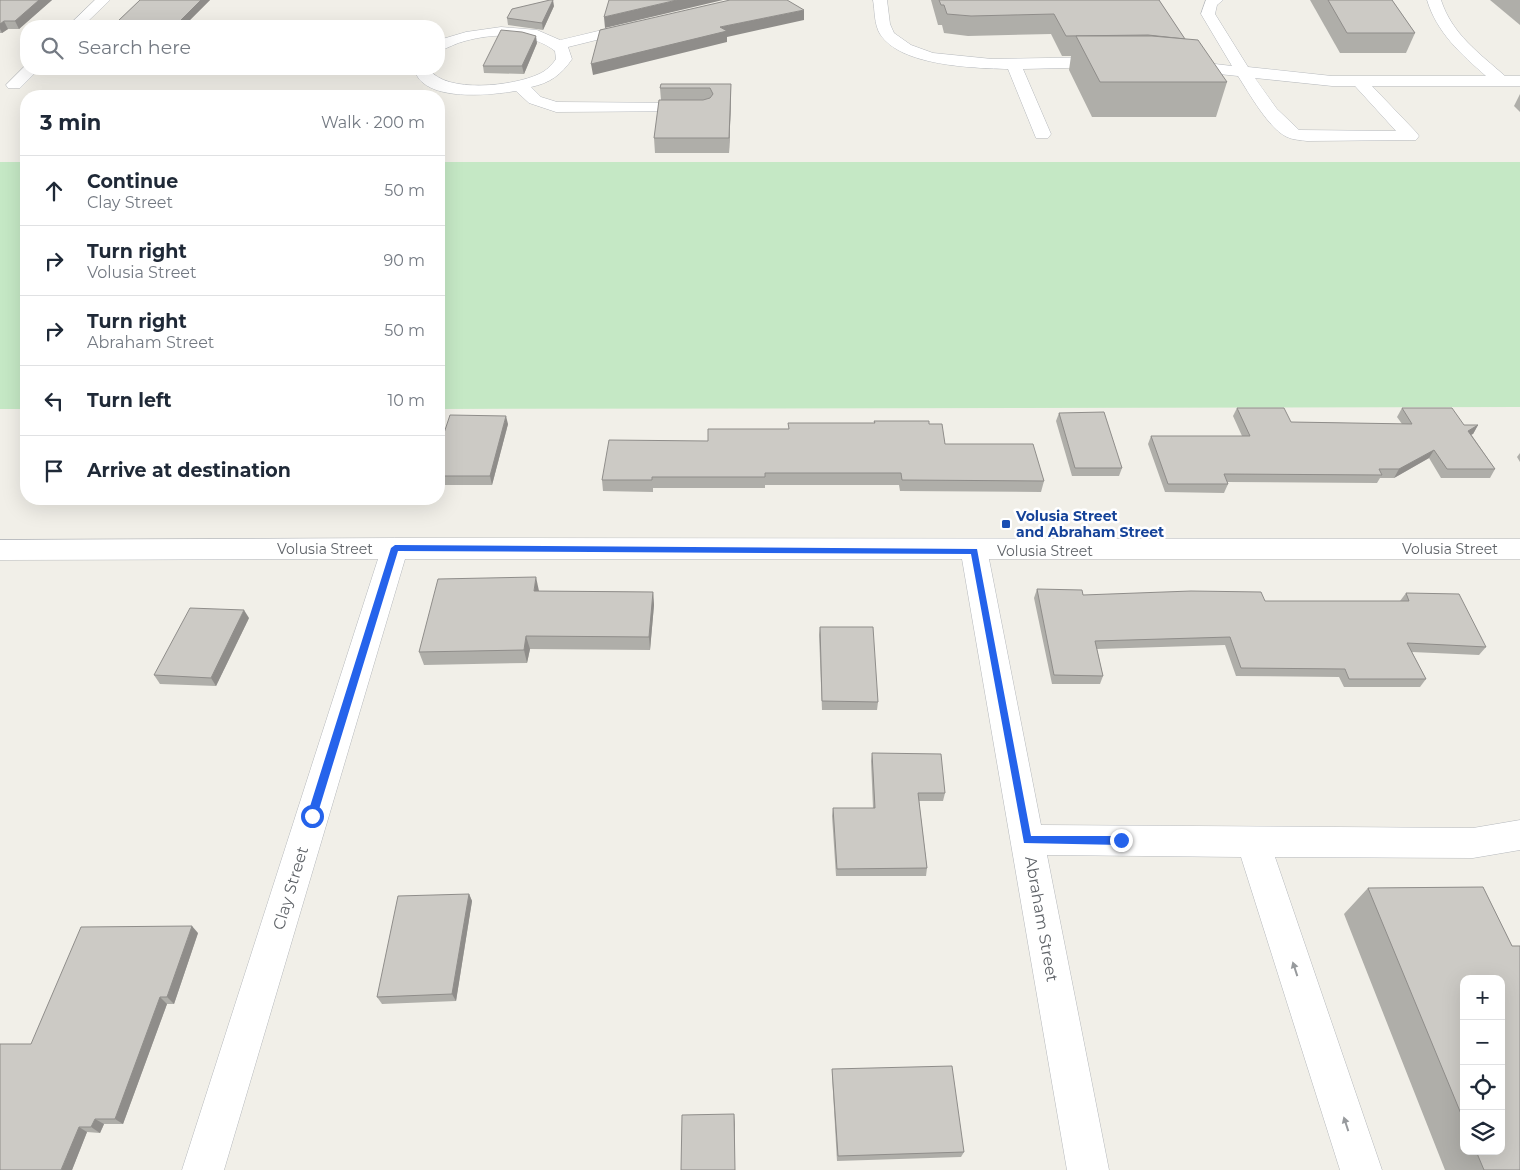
<!DOCTYPE html>
<meta charset="utf-8">
<style>
:root{--surface:#fff;--page:#f2f2f3;--text:#1f2937;--muted:#747a83;--line:#e0e1e3}
body{margin:0;font-family:Montserrat,sans-serif;background:var(--page);color:var(--text)}
.controls{position:absolute;right:15px;bottom:15px;display:grid;overflow:hidden;border-radius:10px;box-shadow:0 5px 20px #0002}
.controls button{width:45px;height:45px;display:grid;place-items:center;padding:0;border:0;border-bottom:1px solid var(--line);background:var(--surface);color:var(--text);font:25px sans-serif}
.stop{position:absolute;width:15px;height:15px;margin:-11px;border:4px solid #2563eb;border-radius:50%;background:#fff}
.stop.end{background:#2563eb;border-color:#fff;box-shadow:0 1px 5px #0008}
.list{margin:0;padding:0;list-style:none}
h2{display:flex;justify-content:space-between;align-items:center;height:65px;margin:0;padding:0 20px;font-size:21px}
h2 small{font-size:16px;font-weight:400;color:var(--muted)}
.list li{display:grid;grid-template-columns:32px 1fr auto;gap:15px;align-items:center;box-sizing:border-box;height:70px;padding:0 20px;border-top:1px solid var(--line)}
.list b{display:block;font-size:19px;white-space:nowrap}
.list p{margin:0;font-size:16px;white-space:nowrap;color:var(--muted)}
.list em{font-size:16px;font-style:normal;color:var(--muted)}
.icon{flex:none;width:28px;height:28px;fill:none;stroke:currentColor;stroke-width:2;stroke-linecap:round;stroke-linejoin:round}
.map{position:relative;flex:none;width:1520px;height:1170px;overflow:hidden}
.search{position:absolute;background:var(--surface);box-shadow:0 5px 20px #0002;left:20px;top:20px;width:425px;height:55px;display:flex;align-items:center;gap:12px;box-sizing:border-box;padding:0 18px;border-radius:20px;color:var(--muted);font-size:19px}
.panel{position:absolute;background:var(--surface);box-shadow:0 5px 20px #0002;left:20px;top:90px;width:425px;height:415px;border-radius:20px}
.map>svg:first-child{display:block}
</style>
<div class="map">
<svg width="1520" height="1170" viewBox="0 0 1520 1170">
<rect width="100%" height="100%" fill="#f1efe8"/>
<g fill="#c5e8c5">
<rect x="0" y="162" width="26" height="247"/>
<path d="M439,162H1520V407L439,409Z"/>
</g>
<g fill="none" stroke-linecap="round" stroke-linejoin="round">
<defs>
<g id="minor">
<path d="M95,0H110L83,26H68Z"/>
<path d="M873,0H887L890,24L894,33L911,45L933,53L992,59L1108,57L1113,59L1116,62L1113,65L1108,67L1023,69L1051,134L1048,138H1036L1008,69C973,68 900,66 880,34C874,24 875,11 873,0Z"/>
<path d="M1206,0H1223L1217,5L1215,14L1248,67L1332,76H1486C1461,54 1437,33 1427,0H1441C1452,34 1479,53 1505,76H1520V86H1372L1416,132L1419,136L1416,140L1307,141C1301,140 1293,140 1287,137C1269,129 1249,93 1238,76L1181,70L1176,68L1173,65L1176,62L1181,60L1232,66L1201,14ZM1255,78L1332,86H1355L1396,131L1299,130L1277,109Z"/>
<path d="M636,22L641,23L643,26L641,29L568,47L572,59C561,75 550,83 531,87L541,97L557,102L695,103L701,105L703,108L701,111L556,112L529,103L516,91C491,95 442,100 422,82C418,79 416,73 413,69H429C446,94 514,86 539,74C546,71 552,65 556,59L555,51C531,32 494,33 465,41C456,43 448,48 439,51V40L466,32L501,27L537,30L560,40Z"/>
<path d="M25,66L26,69H39L20,88H8L6,85Z"/>
<path d="M395,538L1520,539V559H989L1041,825L1473,828L1520,820V850L1473,858L1275,857L1382,1170H1340L1241,857L1047,855L1109,1170H1067L962,559H405L224,1170H182L378,559L0,560V540Z"/>
</g>
</defs>
<use href="#minor" stroke="#b5b8bc" stroke-width="1"/>
<use href="#minor" fill="#fff" fill-rule="evenodd"/>
</g>
<g fill="#afaea9" fill-rule="evenodd">
<path d="M0,0H52L19,29H8L2,33H0Z"/>
<path d="M140,0H210L184,26H119L117,22Z"/>
<path d="M931,0H1159L1185,39L1227,82L1216,117H1092L1069,70L1071,56H1062L1051,34L968,36L944,33L942,25H938Z"/>
<path d="M1310,0H1392L1415,33L1406,53H1340Z"/>
<path d="M1490,0H1520V25Z"/>
<path d="M554,6L543,30L508,25L507,18Z"/>
<path d="M537,43L524,74L484,73L483,66Z"/>
<path d="M731,84V99L729,153H655L654,138L661,100L660,88Z"/>
<path d="M1520,94V112L1514,106Z"/>
<path d="M1237,408L1291,422L1402,424L1397,417L1402,408L1464,425H1478L1473,434H1471L1495,469L1490,478H1441L1429,458L1394,478H1380L1377,483L1227,482L1228,484L1224,493L1165,492L1148,444L1151,436H1242L1233,416Z"/>
<path d="M1059,413L1122,468L1119,476H1072L1056,421Z"/>
<path d="M874,421L929,424L945,444L1044,481L1041,492L900,491L899,485H765V488H653V492L603,491L602,480L708,441L788,429L874,423Z"/>
<path d="M508,424L492,485H439V448Z"/>
<path d="M1520,453V462L1517,457Z"/>
<path d="M1037,589L1083,595L1265,601H1400L1406,593L1486,647L1479,655L1412,652L1426,679L1420,687H1344L1339,677L1236,676L1225,645L1097,649L1103,676L1100,684H1052L1034,598Z"/>
<path d="M539,591L653,592L654,605L650,650L530,649L527,663L424,665L419,652Z"/>
<path d="M249,618L216,686L160,684L154,675Z"/>
<path d="M820,627L878,702L877,710H822L819,635Z"/>
<path d="M872,753L945,793L943,801H919L927,868L926,876H836L832,816L833,808H873L871,761Z"/>
<path d="M1483,887L1512,946H1520V1170H1445L1344,914L1368,888ZM1464,979H1501V1151H1464Z"/>
<path d="M469,894L472,901L456,1001L382,1004L377,997Z"/>
<path d="M198,933L174,1004H167L123,1124H104L100,1133L87,1132L72,1170L31,1044Z"/>
<path d="M832,1069L964,1152L961,1157L837,1161L832,1075Z"/>
</g>
<g fill="#8f8d8a">
<path d="M39,0H52L19,29L15,21Z"/>
<path d="M201,0H210L184,26H180L179,22Z"/>
<path d="M553,0L554,6L543,30L542,23Z"/>
<path d="M677,0H723L605,28L604,17Z"/>
<path d="M804,10V20L727,37V42L593,75L591,64L720,27Z"/>
<path d="M4,21L8,29L2,33L0,29V24Z"/>
<path d="M536,36L537,43L524,74L522,66Z"/>
<path d="M731,84V99L729,153V138Z"/>
<path d="M506,416L508,424L492,485L490,476Z"/>
<path d="M1478,425L1473,434L1463,439L1468,431Z"/>
<path d="M1434,450L1429,458L1394,478L1399,469Z"/>
<path d="M536,577L539,591H534Z"/>
<path d="M653,592L654,605L650,650L649,637Z"/>
<path d="M244,610L249,618L216,686L211,678Z"/>
<path d="M526,636L530,649L527,663L524,650Z"/>
<path d="M469,894L472,901L456,1001L452,994Z"/>
<path d="M192,926L198,933L174,1004L167,997Z"/>
<path d="M160,997L167,1004L123,1124L115,1119Z"/>
<path d="M734,1114L735,1124V1170Z"/>
<path d="M95,1119L104,1124L100,1133L91,1127Z"/>
<path d="M79,1127L87,1132L72,1170H61Z"/>
</g>
<g fill="#cccac5" stroke="#8f8d8a">
<path d="M0,0H39L15,21H4L0,24Z"/>
<path d="M140,0H201L179,22H117Z"/>
<path d="M550,0H553L542,23L507,18L512,9Z"/>
<path d="M609,0H677L604,17Z"/>
<path d="M730,0H787L804,10L720,27L727,31L591,64L600,30Z"/>
<path d="M939,0H1159L1185,39L1148,35L1066,36L1054,14L971,16L947,14L944,5H941Z"/>
<path d="M1328,0H1392L1415,33H1347Z"/>
<path d="M501,30L522,32L536,36L522,66H483Z"/>
<path d="M1076,36H1152L1198,40L1227,82H1100Z"/>
<path d="M661,84H731L729,138H654L659,100H703L710,98L713,94L710,88H660Z"/>
<path d="M1237,408H1284L1291,422L1412,424L1402,408H1452L1464,425H1478L1468,431L1495,469H1447L1434,450L1399,469H1379L1382,475L1224,474L1228,484H1168L1151,436H1250Z"/>
<path d="M1104,412L1122,468H1075L1059,413Z"/>
<path d="M450,415L506,416L490,476H439V448Z"/>
<path d="M874,421H929V424H942L945,444H1033L1044,481L902,480L901,473H765V477H652V480H602L609,440L708,441V429H789L788,423H875Z"/>
<path d="M536,577L534,591L653,592L649,637L526,636L524,650L419,652L438,579Z"/>
<path d="M1037,589L1082,590L1083,595L1191,591L1261,592L1265,601H1409L1406,593L1459,594L1486,647L1407,643L1426,679H1349L1345,669L1241,668L1230,637L1095,641L1103,676L1054,675Z"/>
<path d="M190,608L244,610L211,678L154,675Z"/>
<path d="M820,627H873L878,702L822,701Z"/>
<path d="M872,753L941,754L945,793H918L927,868L837,869L833,808H875Z"/>
<path d="M1483,887L1512,946H1520V1170H1484L1476,1151H1501V979H1464V1121L1368,888Z"/>
<path d="M469,894L452,994L377,997L398,896Z"/>
<path d="M192,926L167,997H160L115,1119H95L91,1127H79L61,1170H0V1044H31L81,927Z"/>
<path d="M952,1066L964,1152L838,1156L832,1069Z"/>
<path d="M734,1114L735,1170H681L682,1115Z"/>
</g>
<defs><path id="oneway-solid" d="M-6-.8H1V-3.2L6.5 0L1 3.2V.8H-6Z" transform="scale(1.25)"/></defs>
<g fill="#979a9d">
<use href="#oneway-solid" transform="translate(1295 969) rotate(-108)"/>
<use href="#oneway-solid" transform="translate(1346 1124) rotate(-108)"/>
</g>
<path fill="#2563eb" d="M395,545L977,549L1031,836H1121L1126,840L1121,845L1024,843L971,554L398,551L317,816L312,820L309,819L307,816L391,548Z"/>
<rect fill="#1a4fb4" stroke="#fff" stroke-width="2" x="1001" y="519" width="10" height="10" rx="2.5"/>
<g text-anchor="middle" stroke-width="5" stroke-linejoin="round" paint-order="stroke">
<g font-size="14" font-weight="bold" fill="#164399" stroke="#fff" text-anchor="start">
<text x="1016" y="521">Volusia Street<tspan x="1016" dy="16">and Abraham Street</tspan></text>
</g>
<g font-size="14" fill="#5f6368" stroke="#fff">
<text x="325" y="554">Volusia Street</text>
<text x="1450" y="554">Volusia Street</text>
<text x="1045" y="556">Volusia Street</text>
</g>
<g font-size="16" fill="#5f6368" stroke="#fff">
<text transform="translate(290 888) rotate(-73)" y="6">Clay Street</text>
<text transform="translate(1042 919) rotate(80)" y="6">Abraham Street</text>
</g>
</g>
</svg>
<div class="controls">
<button>+</button>
<button>−</button>
<button><svg class="icon" aria-label="locate" viewBox="0 0 24 24"><circle cx="12" cy="12" r="6"/><path d="M12 2v4M12 18v4M2 12h4M18 12h4"/></svg></button>
<button><svg class="icon" aria-label="layers" viewBox="0 0 24 24"><path d="M12 4l9 5-9 5-9-5zM3 14l9 5 9-5"/></svg></button>
</div>
<div class="stop" style="left:312px;top:816px"></div>
<div class="stop end" style="left:1121px;top:840px"></div>
<div class="search"><svg class="icon" aria-label="search" viewBox="0 0 24 24"><circle cx="10" cy="10" r="6"/><path d="M15 15l6 6"/></svg>Search here</div>
<section class="panel">
<h2>3 min<small>Walk · 200 m</small></h2>
<ul class="list">
<li><svg class="icon" aria-label="ahead" viewBox="0 0 24 24"><path d="M12 20V5M6 11l6-6 6 6"/></svg><div><b>Continue</b><p>Clay Street</p></div><em>50 m</em></li>
<li><svg class="icon" aria-label="right" viewBox="0 0 24 24"><path d="M7 20v-9h11M14 6l5 5-5 5"/></svg><div><b>Turn right</b><p>Volusia Street</p></div><em>90 m</em></li>
<li><svg class="icon" aria-label="right" viewBox="0 0 24 24"><path d="M7 20v-9h11M14 6l5 5-5 5"/></svg><div><b>Turn right</b><p>Abraham Street</p></div><em>50 m</em></li>
<li><svg class="icon" aria-label="left" viewBox="0 0 24 24"><path d="M17 20v-9H6M10 6l-5 5 5 5"/></svg><div><b>Turn left</b></div><em>10 m</em></li>
<li><svg class="icon" aria-label="arrive" viewBox="0 0 24 24"><path d="M6 21V4h12l-3 4 3 4H6"/></svg><div><b>Arrive at destination</b></div></li>
</ul>
</section>
</div>
